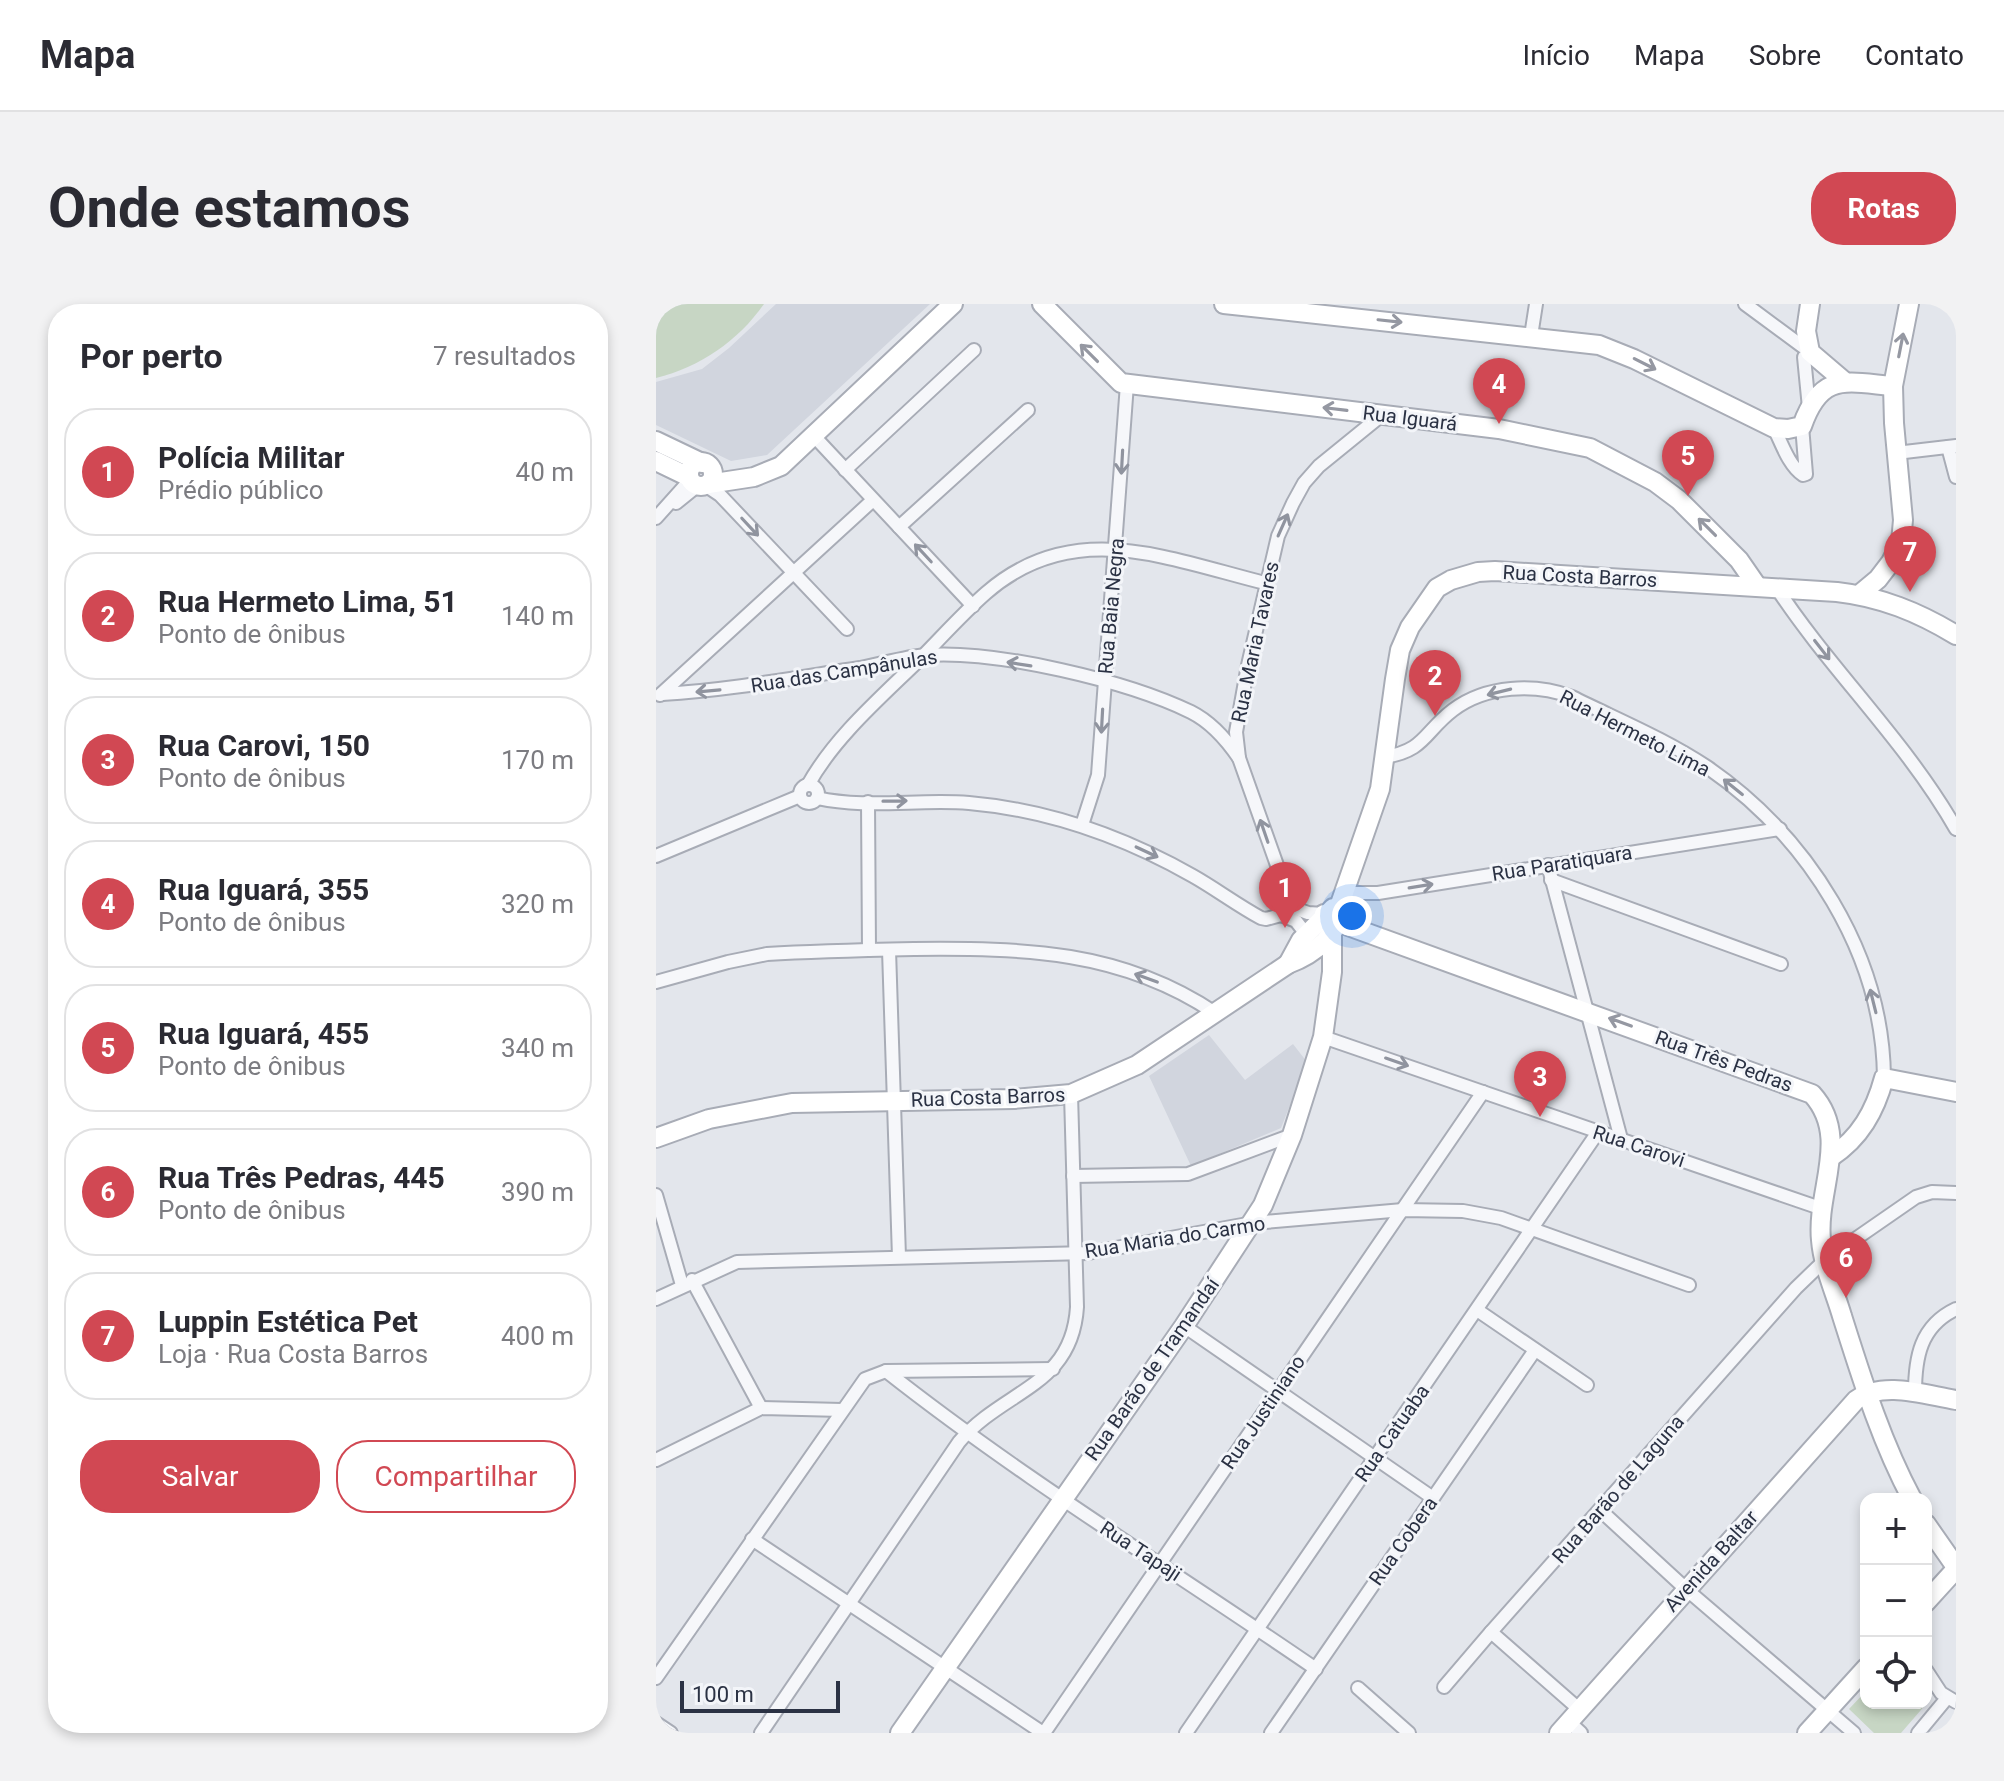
<!DOCTYPE html>
<html lang="pt">
<meta charset="utf-8">
<style>
:root{--surface:#fff;--page:#f2f2f3;--text:#2b2b33;--muted:#7c7c81;--line:#e1e1e2;--accent:#d14853}
body{margin:0;font-family:Roboto,sans-serif;background:var(--page);color:var(--text)}
.controls{position:absolute;right:24px;bottom:24px;display:grid;overflow:hidden;border-radius:16px;box-shadow:0 4px 12px #0003}
.controls button{width:72px;height:72px;display:grid;place-items:center;padding:0;border:0;border-bottom:2px solid var(--line);background:var(--surface);color:var(--text);font:40px sans-serif}
.scale{position:absolute;left:24px;bottom:20px;width:160px;box-sizing:border-box;padding-left:8px;border:4px solid #2b3244;border-top:0;font-size:22px;line-height:28px;white-space:nowrap;color:#2b3244;-webkit-text-stroke:6px #f3f5f9;paint-order:stroke}
.you{position:absolute;left:696px;top:612px;width:28px;height:28px;margin:-20px;border:6px solid #fff;border-radius:50%;background:#1a73e8;box-shadow:0 0 0 12px #1a73e833}
.badge{display:grid;place-items:center;width:52px;height:52px;border-radius:50%;background:var(--accent);color:#fff;font-size:26px;font-weight:700}
.pin{position:absolute;translate:-50% -66px;filter:drop-shadow(0 2px 4px #0008)}
.pin::after{content:'';position:absolute;top:42px;width:28px;height:24px;background:inherit;clip-path:polygon(0 0,100% 0,50% 100%)}
.list{margin:0;padding:0;list-style:none}
h2{display:flex;justify-content:space-between;align-items:center;height:104px;margin:0;padding:0 32px;font-size:34px}
h2 small{font-size:26px;font-weight:400;color:var(--muted)}
.list li{display:grid;grid-template-columns:52px 1fr auto;gap:24px;align-items:center;box-sizing:border-box;height:128px;margin:0 16px 16px;padding:0 16px;border:2px solid var(--line);border-radius:32px}
.list b{display:block;font-size:30px;white-space:nowrap}
.list p{margin:0;font-size:26px;white-space:nowrap;color:var(--muted)}
.list em{font-size:26px;font-style:normal;color:var(--muted)}
.actions{display:flex;gap:16px;padding:24px 32px}
.actions a{flex:1;padding:18px 0;border:2px solid var(--accent);border-radius:32px;text-align:center;font-size:28px;color:var(--accent)}
.actions .main{background:var(--accent);color:#fff}
.icon{flex:none;width:44px;height:44px;fill:none;stroke:currentColor;stroke-width:2;stroke-linecap:round;stroke-linejoin:round}
.map{position:relative;flex:none;width:1300px;height:1429px;overflow:hidden;border-radius:32px}
header{display:flex;align-items:center;gap:48px;box-sizing:border-box;height:112px;padding:0 40px;background:var(--surface);border-bottom:2px solid var(--line)}
header strong{font-size:38px}
nav{display:flex;gap:44px;margin-inline-start:auto;font-size:28px}
.intro{display:flex;align-items:center;justify-content:space-between;box-sizing:border-box;height:192px;padding:0 48px}
h1{margin:0;font-size:56px}
.button{padding:20px 36px;border-radius:32px;background:var(--accent);color:#fff;font-size:28px;font-weight:700}
main{display:flex;gap:48px;padding:0 48px}
aside{flex:1;background:var(--surface);border-radius:32px;box-shadow:0 4px 12px #0003}
.map>svg:first-child{display:block}
</style>
<header>
<strong>Mapa</strong>
<nav><a>Início</a><a>Mapa</a><a>Sobre</a><a>Contato</a></nav>
</header>
<div class="intro"><h1>Onde estamos</h1><a class="button">Rotas</a></div>
<main>
<aside>
<h2>Por perto<small>7 resultados</small></h2>
<ul class="list">
<li><span class="badge">1</span><div><b>Polícia Militar</b><p>Prédio público</p></div><em>40 m</em></li>
<li><span class="badge">2</span><div><b>Rua Hermeto Lima, 51</b><p>Ponto de ônibus</p></div><em>140 m</em></li>
<li><span class="badge">3</span><div><b>Rua Carovi, 150</b><p>Ponto de ônibus</p></div><em>170 m</em></li>
<li><span class="badge">4</span><div><b>Rua Iguará, 355</b><p>Ponto de ônibus</p></div><em>320 m</em></li>
<li><span class="badge">5</span><div><b>Rua Iguará, 455</b><p>Ponto de ônibus</p></div><em>340 m</em></li>
<li><span class="badge">6</span><div><b>Rua Três Pedras, 445</b><p>Ponto de ônibus</p></div><em>390 m</em></li>
<li><span class="badge">7</span><div><b>Luppin Estética Pet</b><p>Loja · Rua Costa Barros</p></div><em>400 m</em></li>
</ul>
<div class="actions"><a class="main">Salvar</a><a>Compartilhar</a></div>
</aside>
<div class="map">
<svg width="1300" height="1429" viewBox="0 0 1300 1429">
<rect width="100%" height="100%" fill="#e3e6ec"/>
<g fill="#d1d5de">
<path d="M120,0H274L111,151L75,157L0,121V78L46,65L73,44Z"/>
<path d="M553,731L589,776L637,740L651,758L625,824L535,862L493,772Z"/>
</g>
<g fill="#c7d6c4">
<path d="M0,0H108C82,37 44,63 0,74Z"/>
<path d="M1210,1387V1399H1270V1397L1271,1399L1245,1429H1218L1193,1405Z"/>
</g>
<g fill="none" stroke-linecap="round" stroke-linejoin="round">
<defs>
<g id="street">
<path d="M1089,0L1154,48"/>
<path d="M875,32L880,0"/>
<path d="M1148,53L1153,104"/>
<path d="M1118,124C1126,140 1133,162 1147,171L1150,170L1146,122"/>
<path d="M157,131L317,302"/>
<path d="M1292,143L1300,173"/>
<path d="M1240,149L1300,142"/>
<path d="M189,166L318,46"/>
<path d="M49,181L64,191L191,325"/>
<path d="M20,199L41,182"/>
<path d="M0,214L34,176"/>
<path d="M243,223L372,106"/>
<path d="M1120,283C1175,367 1250,437 1300,525"/>
<path d="M6,390C73,386 138,374 204,364C226,360 248,353 270,351C341,346 471,377 535,408C555,418 570,435 583,454"/>
<path d="M4,391L217,196"/>
<path d="M728,453C769,447 768,428 797,406C830,381 879,379 916,393C960,415 1009,435 1051,463C1151,532 1227,649 1228,774"/>
<circle cx="153" cy="490" r="9"/>
<path d="M152,481C178,434 223,395 261,358C284,335 306,310 330,289C417,213 512,255 609,279"/>
<path d="M161,494C210,505 263,495 313,499C393,506 468,533 537,572C560,585 581,601 605,614L610,615L625,611L630,601"/>
<path d="M212,498L213,646"/>
<path d="M426,521L442,471L471,80"/>
<path d="M0,552L144,492"/>
<path d="M892,561L965,835"/>
<path d="M895,576L1125,660"/>
<path d="M687,589H722L1124,525"/>
<path d="M630,601L628,581L583,454L580,428L592,361L622,232L637,199L648,179L663,162L727,110"/>
<path d="M630,601L652,609L668,610"/>
<path d="M625,611L640,617L650,630"/>
<path d="M233,646L243,953"/>
<path d="M0,678L72,658L111,650C160,647 209,646 258,645C367,644 465,646 559,709"/>
<path d="M667,733L1164,904"/>
<path d="M417,872L532,870L636,831"/>
<path d="M0,891L26,981"/>
<path d="M36,976L105,1104"/>
<path d="M0,995L81,958L432,949L597,919L747,906L807,907L845,914L1033,981"/>
<path d="M821,1006L931,1081"/>
<path d="M528,1022L777,1194"/>
<path d="M230,1067C367,1175 516,1266 660,1365"/>
<path d="M1259,1089C1259,1054 1264,1022 1300,1005"/>
<path d="M0,1156L105,1104L186,1106"/>
<path d="M944,1206L1030,1285L1198,1429"/>
<path d="M96,1235L387,1429"/>
<path d="M1270,1366L1285,1389L1300,1398"/>
<path d="M0,1374L209,1075L230,1067L397,1065"/>
<path d="M788,1383L835,1328"/>
<path d="M702,1384L753,1429"/>
<path d="M924,1406L835,1328L1140,984L1169,956L1260,893L1276,888L1300,889"/>
<path d="M913,1418L925,1429"/>
<path d="M0,1419L15,1429"/>
<path d="M105,1429L303,1138C348,1085 416,1083 421,1003L415,790"/>
<path d="M388,1429L827,788"/>
<path d="M530,1429L942,828"/>
<path d="M615,1429L879,1046"/>
<path d="M1262,1429L1291,1394"/>
</g>
<g id="secondary">
<path d="M386,0L465,79L843,125L934,144L999,178L1023,196L1083,256L1101,282"/>
<path d="M568,0L943,41L978,55L1118,124L1132,125L1146,122C1165,68 1189,78 1237,82"/>
<path d="M1154,0L1150,27L1154,48L1188,77"/>
<path d="M0,137L46,159"/>
<path d="M0,157L33,173"/>
<circle cx="45" cy="170" r="12"/>
<path d="M52,180L98,173L125,162L297,0"/>
<path d="M1204,290L1222,275L1235,258L1245,238L1247,216L1238,119L1237,82L1253,0"/>
<path d="M668,610L692,622L1156,790C1195,833 1160,886 1165,936C1167,962 1179,988 1186,1012C1206,1075 1225,1137 1256,1195"/>
<path d="M632,660L645,636L677,604"/>
<path d="M0,834L53,815L136,799L358,795L415,790L481,761L632,660C657,651 687,629 684,600L724,485L739,375L744,346L754,323L781,284L795,276L822,268L839,267L1181,288C1225,293 1262,308 1300,331"/>
<path d="M1175,853C1204,834 1219,807 1228,774L1300,788"/>
<path d="M1270,1220L1300,1263"/>
<path d="M1270,1298L1300,1265"/>
<path d="M244,1429L528,1022L607,901L636,831L667,733L676,668V629"/>
<path d="M903,1429L1200,1096C1227,1076 1269,1091 1300,1096"/>
<path d="M1151,1429L1210,1364"/>
</g>
</defs>
<use href="#street" stroke="#a8acb6" stroke-width="16"/>
<use href="#secondary" stroke="#a8acb6" stroke-width="22"/>
<use href="#street" stroke="#f6f7fa" stroke-width="12"/>
<use href="#secondary" stroke="#fff" stroke-width="18"/>
</g>
<defs><path id="oneway-shaft" d="M-6 0H5M1.5-3L5.5 0L1.5 3" fill="none" stroke-width="1.6" stroke-linecap="round" stroke-linejoin="round" transform="scale(2)"/></defs>
<g stroke="#9598a2">
<use href="#oneway-shaft" transform="translate(734 17) rotate(6)"/>
<use href="#oneway-shaft" transform="translate(1245 41) rotate(-79)"/>
<use href="#oneway-shaft" transform="translate(433 49) rotate(-135)"/>
<use href="#oneway-shaft" transform="translate(989 60) rotate(27)"/>
<use href="#oneway-shaft" transform="translate(679 105) rotate(-173)"/>
<use href="#oneway-shaft" transform="translate(1051 223) rotate(-135)"/>
<use href="#oneway-shaft" transform="translate(964 718) rotate(-160)"/>
</g>
<g stroke="#90949f">
<use href="#oneway-shaft" transform="translate(466 158) rotate(93)"/>
<use href="#oneway-shaft" transform="translate(627 221) rotate(-66)"/>
<use href="#oneway-shaft" transform="translate(94 223) rotate(47)"/>
<use href="#oneway-shaft" transform="translate(267 249) rotate(-133)"/>
<use href="#oneway-shaft" transform="translate(1166 346) rotate(52)"/>
<use href="#oneway-shaft" transform="translate(363 360) rotate(-171)"/>
<use href="#oneway-shaft" transform="translate(52 387) rotate(175)"/>
<use href="#oneway-shaft" transform="translate(843 388) rotate(166)"/>
<use href="#oneway-shaft" transform="translate(446 417) rotate(93)"/>
<use href="#oneway-shaft" transform="translate(1077 483) rotate(-141)"/>
<use href="#oneway-shaft" transform="translate(239 497) rotate(-1)"/>
<use href="#oneway-shaft" transform="translate(608 527) rotate(-109)"/>
<use href="#oneway-shaft" transform="translate(491 548) rotate(25)"/>
<use href="#oneway-shaft" transform="translate(765 582) rotate(-9)"/>
<use href="#oneway-shaft" transform="translate(490 674) rotate(-160)"/>
<use href="#oneway-shaft" transform="translate(1217 697) rotate(-104)"/>
<use href="#oneway-shaft" transform="translate(741 758) rotate(19)"/>
</g>
<g text-anchor="middle" stroke-width="6" stroke-linejoin="round" paint-order="stroke">
<g font-size="20" fill="#2b3244" stroke="#f3f5f9">
<text transform="translate(754 114) rotate(7)" y="7">Rua Iguará</text>
<text transform="translate(924 272) rotate(3)" y="7">Rua Costa Barros</text>
<text transform="translate(455 302) rotate(-85)" y="7">Rua Baia Negra</text>
<text transform="translate(599 338) rotate(-78)" y="7">Rua Maria Tavares</text>
<text transform="translate(188 367) rotate(-9)" y="7">Rua das Campânulas</text>
<text transform="translate(979 429) rotate(27)" y="7">Rua Hermeto Lima</text>
<text transform="translate(906 559) rotate(-9)" y="7">Rua Paratiquara</text>
<text transform="translate(1068 757) rotate(20)" y="7">Rua Três Pedras</text>
<text transform="translate(332 793) rotate(-2)" y="7">Rua Costa Barros</text>
<text transform="translate(983 842) rotate(18)" y="7">Rua Carovi</text>
<text transform="translate(519 933) rotate(-9)" y="7">Rua Maria do Carmo</text>
<text transform="translate(496 1065) rotate(-55)" y="7">Rua Barão de Tramandaí</text>
<text transform="translate(607 1108) rotate(-56)" y="7">Rua Justiniano</text>
<text transform="translate(736 1129) rotate(-55)" y="7">Rua Catuaba</text>
<text transform="translate(962 1185) rotate(-49)" y="7">Rua Barão de Laguna</text>
<text transform="translate(747 1237) rotate(-55)" y="7">Rua Cobera</text>
<text transform="translate(485 1247) rotate(33)" y="7">Rua Tapaji</text>
<text transform="translate(1055 1257) rotate(-48)" y="7">Avenida Baltar</text>
</g>
</g>
</svg>
<div class="controls">
<button>+</button>
<button>−</button>
<button><svg class="icon" aria-label="locate" viewBox="0 0 24 24"><circle cx="12" cy="12" r="6"/><path d="M12 2v4M12 18v4M2 12h4M18 12h4"/></svg></button>
</div>
<div class="scale">100 m</div>
<div class="you"></div>
<div class="pin badge" style="left:629px;top:624px">1</div>
<div class="pin badge" style="left:779px;top:412px">2</div>
<div class="pin badge" style="left:884px;top:813px">3</div>
<div class="pin badge" style="left:843px;top:120px">4</div>
<div class="pin badge" style="left:1032px;top:192px">5</div>
<div class="pin badge" style="left:1190px;top:994px">6</div>
<div class="pin badge" style="left:1254px;top:288px">7</div>
</div>
</main>
